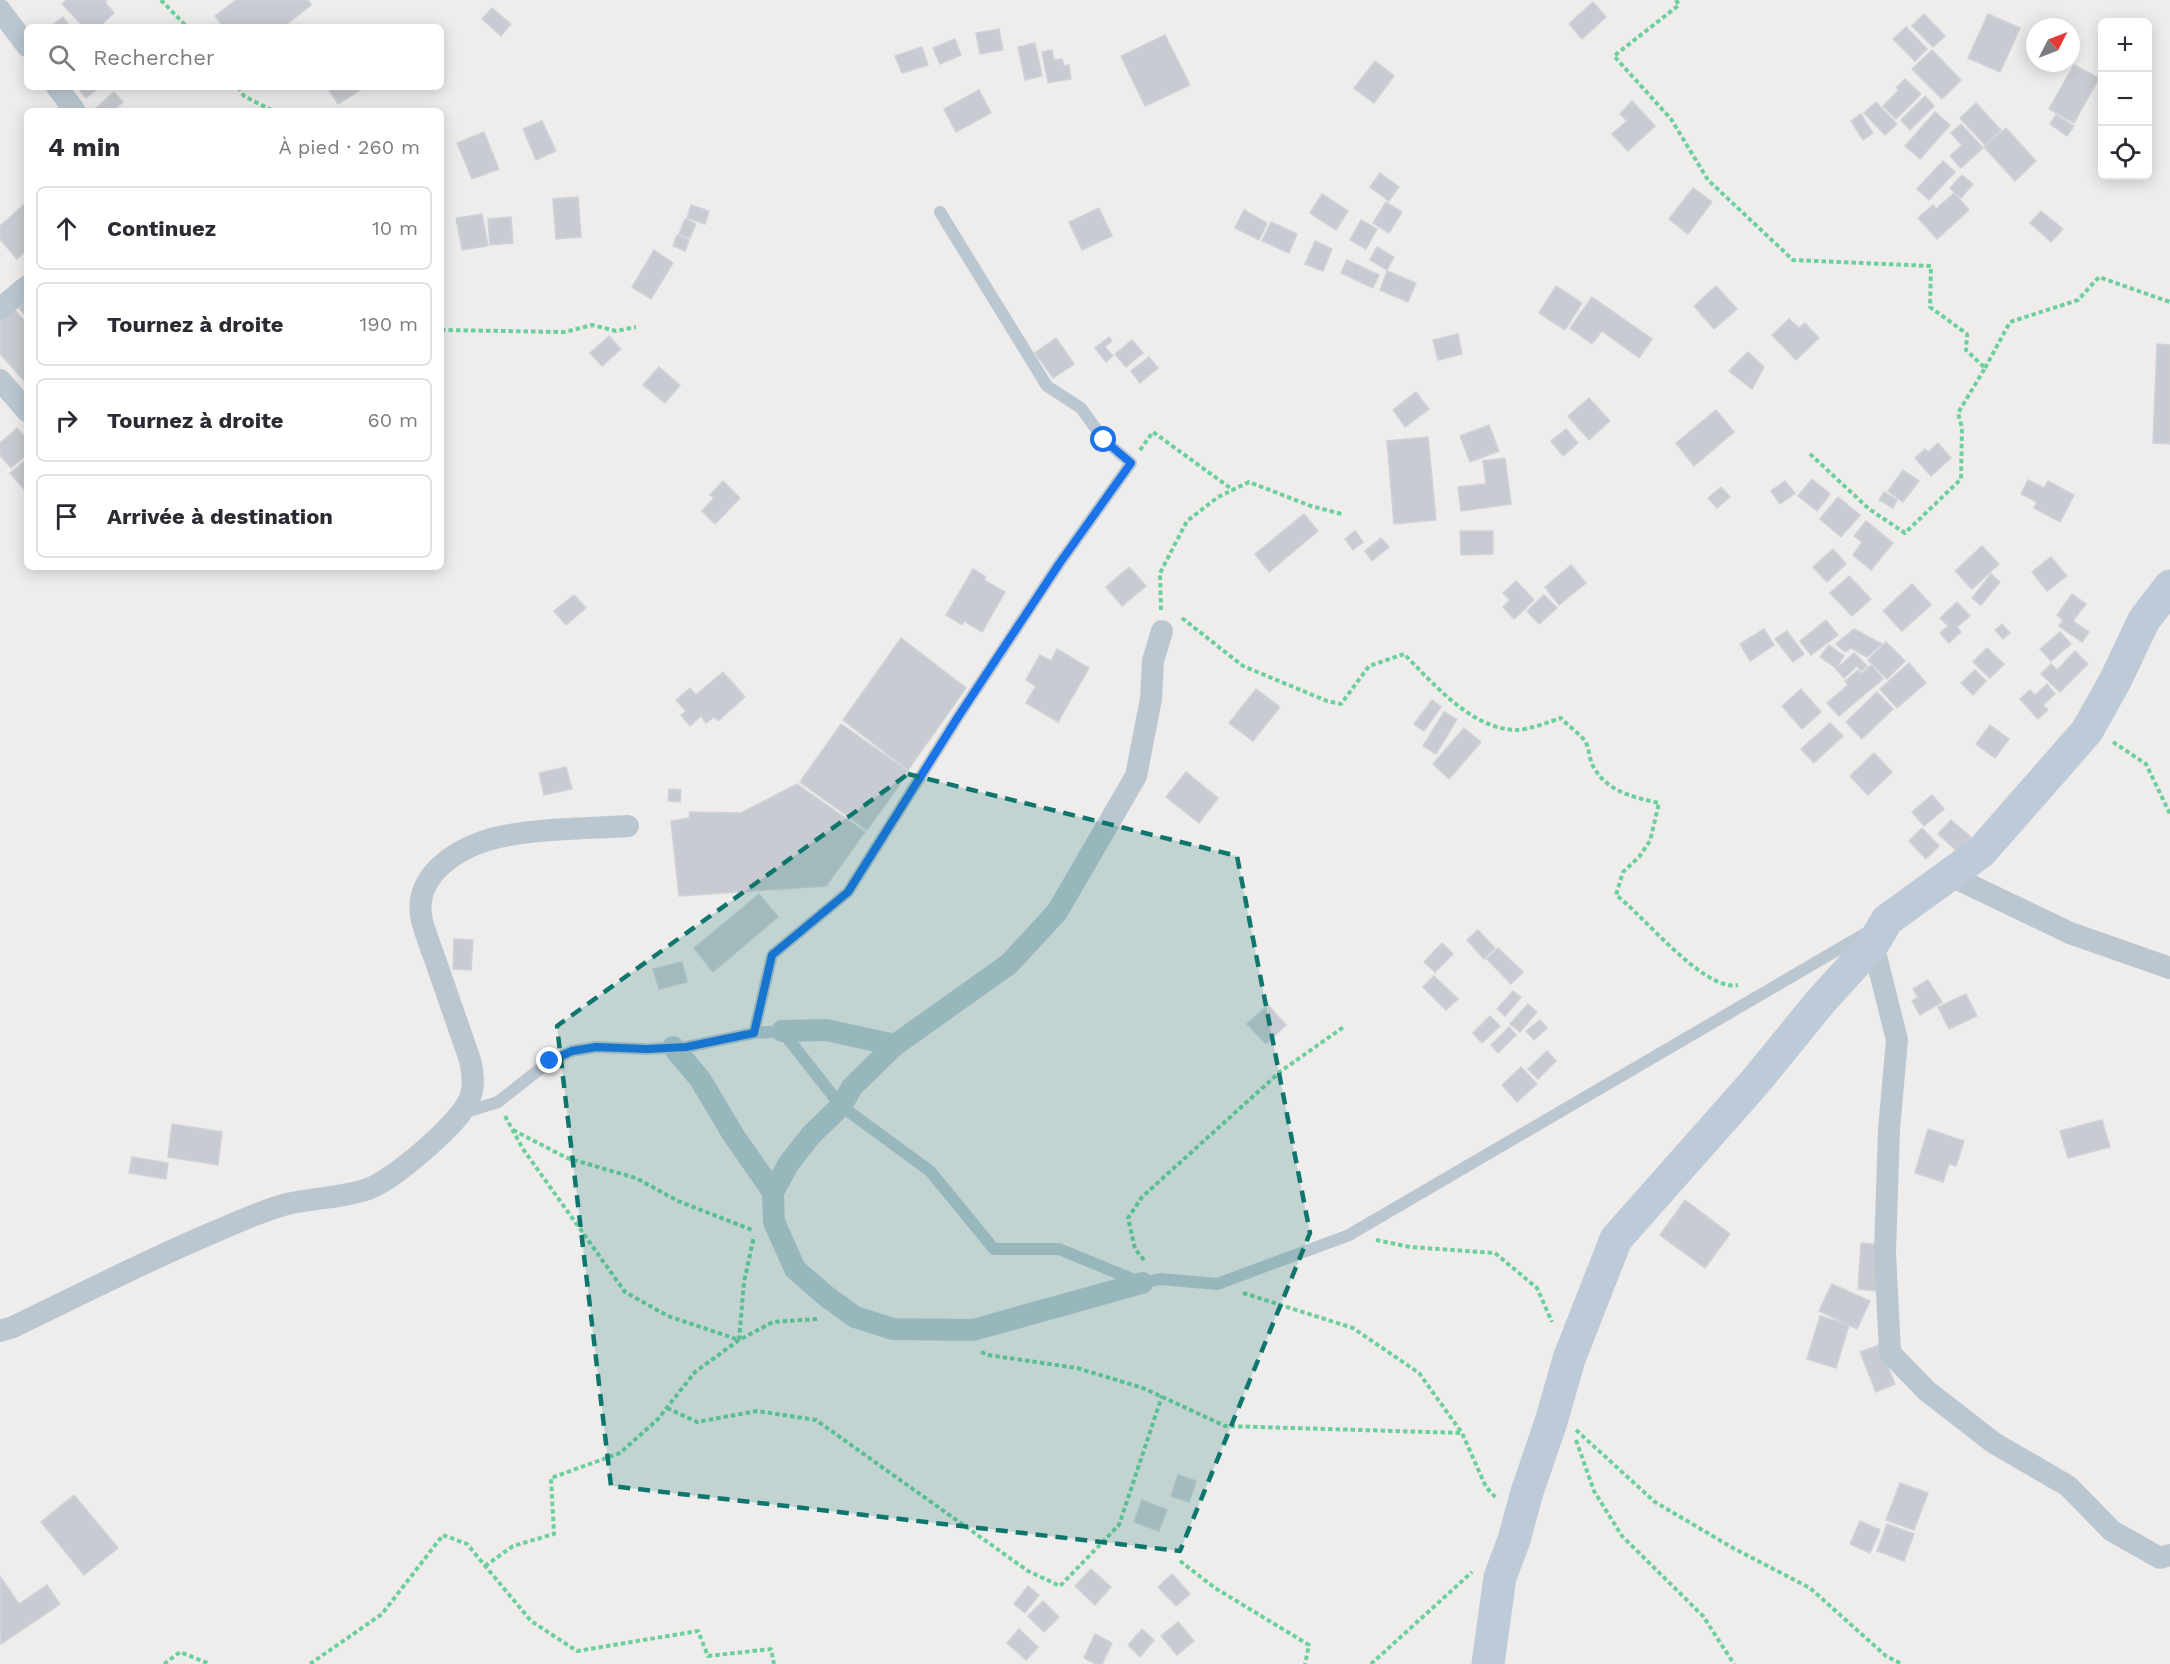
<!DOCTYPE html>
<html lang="fr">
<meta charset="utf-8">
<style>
:root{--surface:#fff;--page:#f7f7f7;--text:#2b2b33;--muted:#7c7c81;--line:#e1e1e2}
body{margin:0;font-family:"Work Sans",sans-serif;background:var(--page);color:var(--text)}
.controls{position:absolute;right:18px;top:18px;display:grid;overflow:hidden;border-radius:9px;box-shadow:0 3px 15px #0003}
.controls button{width:54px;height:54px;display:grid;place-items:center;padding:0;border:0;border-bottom:2px solid var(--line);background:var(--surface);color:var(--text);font:30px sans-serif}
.compass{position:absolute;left:2026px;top:18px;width:54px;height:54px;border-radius:50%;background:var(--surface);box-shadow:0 3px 15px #0003;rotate:48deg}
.stop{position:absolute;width:18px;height:18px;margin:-14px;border:4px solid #1a73e8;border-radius:50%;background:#fff}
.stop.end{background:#1a73e8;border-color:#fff;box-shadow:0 2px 6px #0008}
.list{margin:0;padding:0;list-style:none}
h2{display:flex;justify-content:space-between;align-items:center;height:78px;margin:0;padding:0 24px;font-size:26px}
h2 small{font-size:20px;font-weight:400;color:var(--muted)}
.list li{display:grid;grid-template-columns:39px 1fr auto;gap:18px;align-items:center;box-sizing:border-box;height:84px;margin:0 12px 12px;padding:0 12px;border:2px solid var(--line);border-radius:9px}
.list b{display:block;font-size:22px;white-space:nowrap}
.list em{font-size:20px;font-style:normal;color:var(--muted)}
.icon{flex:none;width:33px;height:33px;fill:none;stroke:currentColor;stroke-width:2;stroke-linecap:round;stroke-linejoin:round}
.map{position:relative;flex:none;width:2170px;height:1664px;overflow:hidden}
.search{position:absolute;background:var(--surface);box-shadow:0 3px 15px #0003;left:24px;top:24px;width:420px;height:66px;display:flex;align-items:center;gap:15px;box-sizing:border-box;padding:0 21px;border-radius:9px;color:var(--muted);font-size:22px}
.panel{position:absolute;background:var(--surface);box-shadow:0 3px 15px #0003;left:24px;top:108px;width:420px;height:462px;border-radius:9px}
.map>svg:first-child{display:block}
</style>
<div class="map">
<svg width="2170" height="1664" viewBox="0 0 2170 1664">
<rect width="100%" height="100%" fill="#efecec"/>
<g fill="#c8cbd1" stroke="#cfd2d8" stroke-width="1.5">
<path d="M67,0H107L105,2L114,13L99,27H84L62,4Z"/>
<path d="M236,0H308L311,5L283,27H223L215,16Z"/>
<path d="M1593,2L1606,17L1582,39L1569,24Z"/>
<path d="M492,8L511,24L501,36L482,19Z"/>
<path d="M1924,14L1945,36L1933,47L1912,26Z"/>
<path d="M1988,14L2020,28L2000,72L1968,58Z"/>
<path d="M63,17L70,27H50Z"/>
<path d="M1906,27L1927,49L1915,61L1893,39Z"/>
<path d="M999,29L1003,50L980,54L976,33Z"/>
<path d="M1165,35L1190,85L1145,106L1121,56Z"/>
<path d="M955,39L961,55L940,64L933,48Z"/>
<path d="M1035,43L1042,76L1025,80L1018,47Z"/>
<path d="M922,47L928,65L902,73L895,56Z"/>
<path d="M1052,50L1054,60L1062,59L1064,66L1069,65L1071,79L1048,83L1042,52Z"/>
<path d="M1932,50L1961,80L1942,99L1912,69Z"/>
<path d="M1375,61L1394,76L1374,103L1354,88Z"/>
<path d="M2074,65L2099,78L2074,123L2049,109Z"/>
<path d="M1905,79L1921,94L1896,119L1883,106L1899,90L1896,88Z"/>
<path d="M77,87H100L86,98Z"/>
<path d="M327,87H365L338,104Z"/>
<path d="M979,90L991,113L956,132L944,109Z"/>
<path d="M114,92L123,102L113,111H98L96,108Z"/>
<path d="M1925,96L1934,106L1910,130L1901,120Z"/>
<path d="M1632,101L1655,126L1628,151L1612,134L1627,121L1620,114Z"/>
<path d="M1876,102L1897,124L1885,135L1864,113Z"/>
<path d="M1976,103L2001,130L1985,145L1960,118Z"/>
<path d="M1935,112L1950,125L1920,159L1905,146Z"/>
<path d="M1861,114L1873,133L1863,140L1851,121Z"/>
<path d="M2056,115L2074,126L2067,136L2050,124Z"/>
<path d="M542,121L556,151L536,160L523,129Z"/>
<path d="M1961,124L1983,148L1961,168L1950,156L1962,145L1951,133Z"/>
<path d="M2006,128L2036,161L2015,181L1984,147Z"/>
<path d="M484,132L499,169L472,179L457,143Z"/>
<path d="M1943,161L1955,172L1929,200L1917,189Z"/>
<path d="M1380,173L1399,187L1389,201L1370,187Z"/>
<path d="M1962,175L1973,184L1961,198L1950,188Z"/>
<path d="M1693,188L1712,202L1688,234L1669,219Z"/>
<path d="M1954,193L1969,210L1937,239L1918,218L1933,205L1936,209Z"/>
<path d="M1322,194L1348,211L1336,230L1310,213Z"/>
<path d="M578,197L581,237L556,239L553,199Z"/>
<path d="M27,202V250L17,259L0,239V226Z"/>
<path d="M1386,202L1402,212L1389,233L1373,223Z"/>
<path d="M691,205L709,211L705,224L687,218Z"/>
<path d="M1099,208L1112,236L1082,250L1069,222Z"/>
<path d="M1244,210L1267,223L1259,240L1235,228Z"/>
<path d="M2041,211L2063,229L2051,242L2030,223Z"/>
<path d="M482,214L488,246L462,250L456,218Z"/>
<path d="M511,217L513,243L490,245L488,219Z"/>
<path d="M685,219L696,224L690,238L679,234Z"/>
<path d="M1361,220L1377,229L1366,249L1350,240Z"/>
<path d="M1271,222L1297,234L1289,253L1262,241Z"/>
<path d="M677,235L689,240L685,251L673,246Z"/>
<path d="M1315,241L1332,249L1323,271L1305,264Z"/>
<path d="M1377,247L1394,257L1387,270L1370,260Z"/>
<path d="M654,250L673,263L651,299L632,287Z"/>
<path d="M1347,260L1379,275L1373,288L1341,273Z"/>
<path d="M1387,271L1416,283L1408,302L1380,290Z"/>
<path d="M1556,286L1582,303L1565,330L1539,313Z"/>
<path d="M1716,286L1737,309L1714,329L1694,306Z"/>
<path d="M1592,297L1652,339L1639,358L1602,331L1592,344L1570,328Z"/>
<path d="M27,301V317L19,308Z"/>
<path d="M14,309L27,324V384L0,354V321Z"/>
<path d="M1789,319L1799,328L1805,323L1819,338L1796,360L1772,335Z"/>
<path d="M1458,334L1462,354L1438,360L1433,340Z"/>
<path d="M609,336L621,349L602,366L590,353Z"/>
<path d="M1109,337L1112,341L1105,347L1113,356L1106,362L1095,348Z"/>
<path d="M1056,338L1074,364L1053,378L1035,353Z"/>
<path d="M1132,340L1143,353L1126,367L1115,354Z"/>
<path d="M2157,344L2170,345V444L2153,443Z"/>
<path d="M1748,352L1764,367L1752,389L1729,371Z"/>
<path d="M1149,357L1158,368L1140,383L1131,371Z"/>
<path d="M659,367L680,385L665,403L643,385Z"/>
<path d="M1416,392L1429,409L1405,427L1393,410Z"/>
<path d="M1589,398L1610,421L1589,440L1568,416Z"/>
<path d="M1716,410L1734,432L1694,466L1676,443Z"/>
<path d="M1489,425L1499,451L1470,462L1460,436Z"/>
<path d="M17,428L27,439V454L11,468L0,455V443Z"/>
<path d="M1566,429L1578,443L1563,456L1551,441Z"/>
<path d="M1428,437L1436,520L1394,524L1387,441Z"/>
<path d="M1938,443L1951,458L1931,476L1915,458L1925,449L1928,452Z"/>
<path d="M1505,458L1511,504L1461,511L1458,487L1486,484L1483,461Z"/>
<path d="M27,459V486L24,489L10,473Z"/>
<path d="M1903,470L1919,481L1903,502L1888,491Z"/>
<path d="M1812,479L1830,494L1817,511L1798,496Z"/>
<path d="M2028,480L2044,488L2048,481L2074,495L2060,522L2034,508L2037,502L2021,494Z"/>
<path d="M723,481L740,498L715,524L702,511L714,498L710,495Z"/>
<path d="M1785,481L1795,493L1780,504L1771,491Z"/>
<path d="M1721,487L1730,497L1717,508L1708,498Z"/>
<path d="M1884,492L1897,500L1893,508L1879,500Z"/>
<path d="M1838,497L1860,515L1841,537L1820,519Z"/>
<path d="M1304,514L1318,531L1269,572L1255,554Z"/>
<path d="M1866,521L1893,543L1871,570L1853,555L1862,542L1854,536Z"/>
<path d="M1355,531L1363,542L1353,550L1345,539Z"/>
<path d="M1460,531H1493V554L1461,555Z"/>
<path d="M1381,538L1389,547L1372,561L1365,551Z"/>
<path d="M1982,546L1999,564L1972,589L1955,571Z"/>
<path d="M1833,549L1846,564L1827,582L1813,567Z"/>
<path d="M2051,557L2067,576L2047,591L2032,572Z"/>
<path d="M1571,565L1586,583L1559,605L1545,587Z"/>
<path d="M1129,567L1146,586L1122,606L1106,587Z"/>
<path d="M973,569L986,577L984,580L1005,592L982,632L964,621L962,625L946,615Z"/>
<path d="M1991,574L2000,582L1981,605L1972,598Z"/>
<path d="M1849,576L1871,599L1852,616L1830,593Z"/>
<path d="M1516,581L1534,600L1514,619L1503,607L1510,600L1503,593Z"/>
<path d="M1912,584L1931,605L1902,631L1883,611Z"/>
<path d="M2072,594L2086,604L2073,621L2089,632L2082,642L2059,626L2063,620L2057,615Z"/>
<path d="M574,595L586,608L566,625L554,611Z"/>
<path d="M1544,595L1557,608L1539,624L1527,611Z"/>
<path d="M1957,602L1970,616L1957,627L1961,632L1949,643L1940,633L1948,626L1940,618Z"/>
<path d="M1826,620L1838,635L1811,655L1800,641Z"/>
<path d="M2002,624L2010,633L2003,639L1995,630Z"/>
<path d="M1764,629L1774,645L1750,661L1740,644Z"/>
<path d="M1854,629L1882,644L1867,657L1851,648L1845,652L1836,644Z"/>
<path d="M1787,631L1804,654L1793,662L1775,639Z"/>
<path d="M2060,632L2071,644L2051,661L2040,649Z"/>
<path d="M901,638L966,688L908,770L843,720Z"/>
<path d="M1886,642L1905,661L1887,679L1868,660Z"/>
<path d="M1829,645L1844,656L1836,668L1820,657Z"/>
<path d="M1987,648L2004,664L1990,678L1973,662Z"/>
<path d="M1057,649L1089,668L1058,722L1026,703L1036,686L1026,680L1040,655L1051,661Z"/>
<path d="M2075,651L2088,664L2060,692L2041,674L2051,664L2057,670Z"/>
<path d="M1854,653L1867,666L1861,671L1857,666L1844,678L1836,669Z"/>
<path d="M1909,663L1926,683L1897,708L1880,689Z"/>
<path d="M1871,665L1883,679L1839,716L1827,703L1848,685L1845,681L1858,670L1861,674Z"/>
<path d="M1975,670L1986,681L1973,695L1961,683Z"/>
<path d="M723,672L745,697L718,721L714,717L706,723L701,716L690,726L681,715L686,711L676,700L690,688L696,695Z"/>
<path d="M2047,684L2055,694L2043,705L2048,710L2038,719L2020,699L2030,690L2035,695Z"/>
<path d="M1256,689L1280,707L1253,741L1229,723Z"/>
<path d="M1801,689L1821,712L1802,729L1782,706Z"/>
<path d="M1877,692L1893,709L1862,739L1846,722Z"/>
<path d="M1432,700L1441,707L1424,731L1414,724Z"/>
<path d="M1444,712L1457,719L1436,754L1423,746Z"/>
<path d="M1830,723L1843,736L1814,763L1801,749Z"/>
<path d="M841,724L909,772L867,830L800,782Z"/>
<path d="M1990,725L2009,739L1995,758L1976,744Z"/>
<path d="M1464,728L1481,742L1449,779L1433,764Z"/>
<path d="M1874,753L1892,772L1868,795L1850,776Z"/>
<path d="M566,767L572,789L544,795L539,773Z"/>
<path d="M1186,772L1218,798L1199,823L1166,797Z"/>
<path d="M797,784L865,832L826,886L679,896L671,821L689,818L690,812L741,813Z"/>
<path d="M669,789L681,790L680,802L668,801Z"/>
<path d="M1932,795L1944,809L1924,826L1912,812Z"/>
<path d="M1951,820L1971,837L1958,852L1938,834Z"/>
<path d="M1922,828L1939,846L1926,859L1909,841Z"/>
<path d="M759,894L778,917L713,972L694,948Z"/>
<path d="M1478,930L1495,948L1484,959L1467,940Z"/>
<path d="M454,939L473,940L471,970L453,969Z"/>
<path d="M1442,943L1453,954L1435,972L1424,962Z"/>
<path d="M1498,948L1523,972L1511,984L1487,959Z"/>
<path d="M682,962L687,982L659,989L653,969Z"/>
<path d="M1434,976L1458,999L1446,1010L1423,987Z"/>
<path d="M1928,980L1942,1002L1920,1015L1912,1001L1918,997L1913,989Z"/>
<path d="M1513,991L1521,997L1505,1016L1497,1009Z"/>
<path d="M1966,994L1977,1016L1949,1029L1938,1007Z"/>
<path d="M1528,1004L1537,1012L1520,1032L1510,1024Z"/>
<path d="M1268,1005L1286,1025L1266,1044L1247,1024Z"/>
<path d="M1490,1016L1500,1026L1482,1043L1473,1033Z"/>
<path d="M1540,1020L1547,1028L1534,1040L1526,1031Z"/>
<path d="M1509,1027L1516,1035L1498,1053L1491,1045Z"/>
<path d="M1547,1051L1556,1061L1538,1079L1528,1069Z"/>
<path d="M1521,1067L1537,1084L1517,1102L1502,1085Z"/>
<path d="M2102,1120L2110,1147L2068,1158L2060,1131Z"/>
<path d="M172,1124L222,1132L218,1165L168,1157Z"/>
<path d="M1928,1129L1964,1141L1956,1166L1949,1164L1943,1182L1915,1173Z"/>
<path d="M132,1157L168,1163L166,1179L129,1173Z"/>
<path d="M1685,1200L1730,1234L1705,1268L1660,1235Z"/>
<path d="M1861,1243L1881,1245L1877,1291L1858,1289Z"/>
<path d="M1832,1284L1870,1301L1857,1329L1819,1311Z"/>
<path d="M1820,1316L1849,1325L1836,1368L1807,1359Z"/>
<path d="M1879,1345L1895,1384L1876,1392L1860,1352Z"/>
<path d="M1178,1475L1196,1481L1189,1502L1171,1496Z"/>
<path d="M1900,1483L1928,1493L1914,1530L1886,1520Z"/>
<path d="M74,1495L118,1548L84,1575L41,1522Z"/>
<path d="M1142,1500L1167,1510L1159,1531L1134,1522Z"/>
<path d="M1860,1521L1880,1530L1870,1553L1850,1544Z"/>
<path d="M1887,1524L1914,1534L1904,1561L1877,1551Z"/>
<path d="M1091,1569L1111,1587L1095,1605L1075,1586Z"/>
<path d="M1172,1574L1190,1594L1176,1606L1158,1587Z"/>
<path d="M0,1576L19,1604L47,1585L60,1604L1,1644Z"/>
<path d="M1028,1586L1039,1595L1025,1613L1014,1604Z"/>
<path d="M1043,1601L1059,1617L1044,1632L1028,1616Z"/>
<path d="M1178,1622L1194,1641L1177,1655L1161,1636Z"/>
<path d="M1019,1629L1038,1647L1026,1660L1007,1643Z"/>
<path d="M1142,1629L1154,1640L1140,1657L1128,1645Z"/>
<path d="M1095,1634L1112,1643L1102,1664H1096L1084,1658Z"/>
</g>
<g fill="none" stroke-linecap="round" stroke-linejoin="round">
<g stroke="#6dd09c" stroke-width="4" stroke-dasharray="4.5 3" stroke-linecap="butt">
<path d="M161,0L187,27"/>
<path d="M1676,0L1679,5L1614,56L1671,119L1708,180L1793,260L1931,266L1930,307L1967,334L1966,350L1985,368L1958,413L1962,428L1961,479L1905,533L1869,509L1808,452"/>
<path d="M238,87L244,96L273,111"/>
<path d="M441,330L565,332L592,325L616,331L636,327"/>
<path d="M1985,368L2010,322L2078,300L2099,277L2170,302"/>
<path d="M1140,450L1153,432L1233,490"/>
<path d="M1161,610L1160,573L1187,521L1218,497L1249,482L1311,506L1342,514"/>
<path d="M1182,618L1243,666L1327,701L1341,704L1369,666L1404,654C1433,683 1471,729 1516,730C1528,730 1549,722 1561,718C1568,726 1579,733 1585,741C1589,747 1589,757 1592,764C1605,791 1632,797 1659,803L1650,841L1639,857L1623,872L1616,895C1643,915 1704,992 1738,985"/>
<path d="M2113,742L2146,764L2170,814"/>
<path d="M505,1116L523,1149L625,1292L668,1316L739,1340L744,1282L754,1236"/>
<path d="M513,1130L567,1158L636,1178L678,1201L752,1230"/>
<path d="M1376,1240L1410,1247L1495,1253L1537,1288L1552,1322"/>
<path d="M1144,1260L1135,1249L1128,1218L1142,1197L1281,1071L1345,1026"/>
<path d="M1243,1293L1353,1328L1419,1373L1462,1433L1486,1487L1496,1498"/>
<path d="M981,1352L988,1355L1077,1368L1143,1388L1225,1426L1462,1433"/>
<path d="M667,1408L697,1422L757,1411L816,1420L1028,1571L1060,1586L1119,1525L1162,1396"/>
<path d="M1576,1430L1655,1502L1733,1548L1810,1588L1886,1656L1902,1664"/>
<path d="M1576,1440L1594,1491L1622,1536L1703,1616L1734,1664"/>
<path d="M1180,1561L1215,1588L1309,1645L1305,1664"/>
<path d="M485,1566L513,1546L554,1534L551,1478L620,1453L658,1419L695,1372L739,1340L773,1322L818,1319"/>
<path d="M164,1664L180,1652L210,1664"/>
<path d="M310,1664L382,1614L443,1535L467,1544L531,1621L577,1651L698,1631L708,1656L771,1649L774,1664"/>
<path d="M1371,1664L1472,1572"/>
</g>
<g stroke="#bbc7d0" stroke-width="12">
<path d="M940,212L1047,386L1081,408L1104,440L1131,463L1059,564L958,717L848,892L772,955L754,1033L782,1031L841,1106L930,1171L994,1249H1059L1142,1283L1160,1279L1217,1284L1349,1235L1868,932"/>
<path d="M463,1113L498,1102L550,1061L572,1051L596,1047L647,1049L686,1047L754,1033"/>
</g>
<g stroke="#bbc7d0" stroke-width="22">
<path d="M0,10L27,46"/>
<path d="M57,87L75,111"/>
<path d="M0,309L27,286"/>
<path d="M0,380L27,411"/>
<path d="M1949,875L2070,933L2170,968"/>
<path d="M1873,944L1897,1040L1889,1129L1885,1253L1890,1353L1927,1391L1994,1443L2068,1486L2112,1531L2160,1558L2170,1555"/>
<path d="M782,1031L826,1030L895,1045L1009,964L1057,912L1136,776L1151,699L1153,661L1162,631"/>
<path d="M895,1045L852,1087L841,1106L811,1135L789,1163L773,1192L774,1222L795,1269L826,1296L855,1317L893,1329L973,1330L1142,1283"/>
<path d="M673,1047L700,1079L734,1136L773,1192"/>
<path d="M0,1331L13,1327C82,1294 149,1259 219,1230C242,1220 264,1210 287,1204C314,1198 341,1198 368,1189C392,1181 459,1124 469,1100C475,1087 473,1073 470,1060C459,1028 448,996 437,965C432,950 426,936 422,921C412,877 454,850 491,839C533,828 585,829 628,826"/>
</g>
<path stroke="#bdcad7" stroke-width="33" d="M1488,1664L1500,1577L1514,1540L1527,1492L1551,1422L1569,1359L1616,1239L1755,1082L1821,1001L1873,944L1887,920L1981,852L2087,731L2115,681L2144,620L2170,586"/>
</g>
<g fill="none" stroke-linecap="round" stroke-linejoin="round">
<path stroke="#1a73e8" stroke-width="8" d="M550,1061L572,1051L596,1047L647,1049L686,1047L754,1033L772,955L848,892L958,717L1059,564L1131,463L1104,440"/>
</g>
<path fill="#0f766e" fill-opacity="0.2" stroke="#0f766e" stroke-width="4.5" stroke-dasharray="12 8" stroke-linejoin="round" d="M908,774L1237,856L1310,1233L1180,1551L611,1486L557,1026Z"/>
</svg>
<div class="controls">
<button>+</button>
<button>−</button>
<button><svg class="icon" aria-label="locate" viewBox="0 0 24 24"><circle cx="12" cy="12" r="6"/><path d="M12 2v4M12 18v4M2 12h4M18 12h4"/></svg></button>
</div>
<svg class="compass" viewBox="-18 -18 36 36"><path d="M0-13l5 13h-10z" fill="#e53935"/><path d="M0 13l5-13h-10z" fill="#7c7c81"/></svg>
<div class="stop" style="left:1104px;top:440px"></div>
<div class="stop end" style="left:550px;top:1061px"></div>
<div class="search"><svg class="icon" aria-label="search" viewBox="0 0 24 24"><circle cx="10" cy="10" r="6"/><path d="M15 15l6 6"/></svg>Rechercher</div>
<section class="panel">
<h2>4 min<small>À pied · 260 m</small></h2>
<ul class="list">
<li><svg class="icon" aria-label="ahead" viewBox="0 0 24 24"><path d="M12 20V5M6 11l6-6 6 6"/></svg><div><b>Continuez</b></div><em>10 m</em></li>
<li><svg class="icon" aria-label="right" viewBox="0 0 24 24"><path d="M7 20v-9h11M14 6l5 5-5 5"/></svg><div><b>Tournez à droite</b></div><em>190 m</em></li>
<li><svg class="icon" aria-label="right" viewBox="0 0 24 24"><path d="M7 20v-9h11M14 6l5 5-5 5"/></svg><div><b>Tournez à droite</b></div><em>60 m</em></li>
<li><svg class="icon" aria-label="arrive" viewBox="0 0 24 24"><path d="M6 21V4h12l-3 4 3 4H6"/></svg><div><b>Arrivée à destination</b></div></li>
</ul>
</section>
</div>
